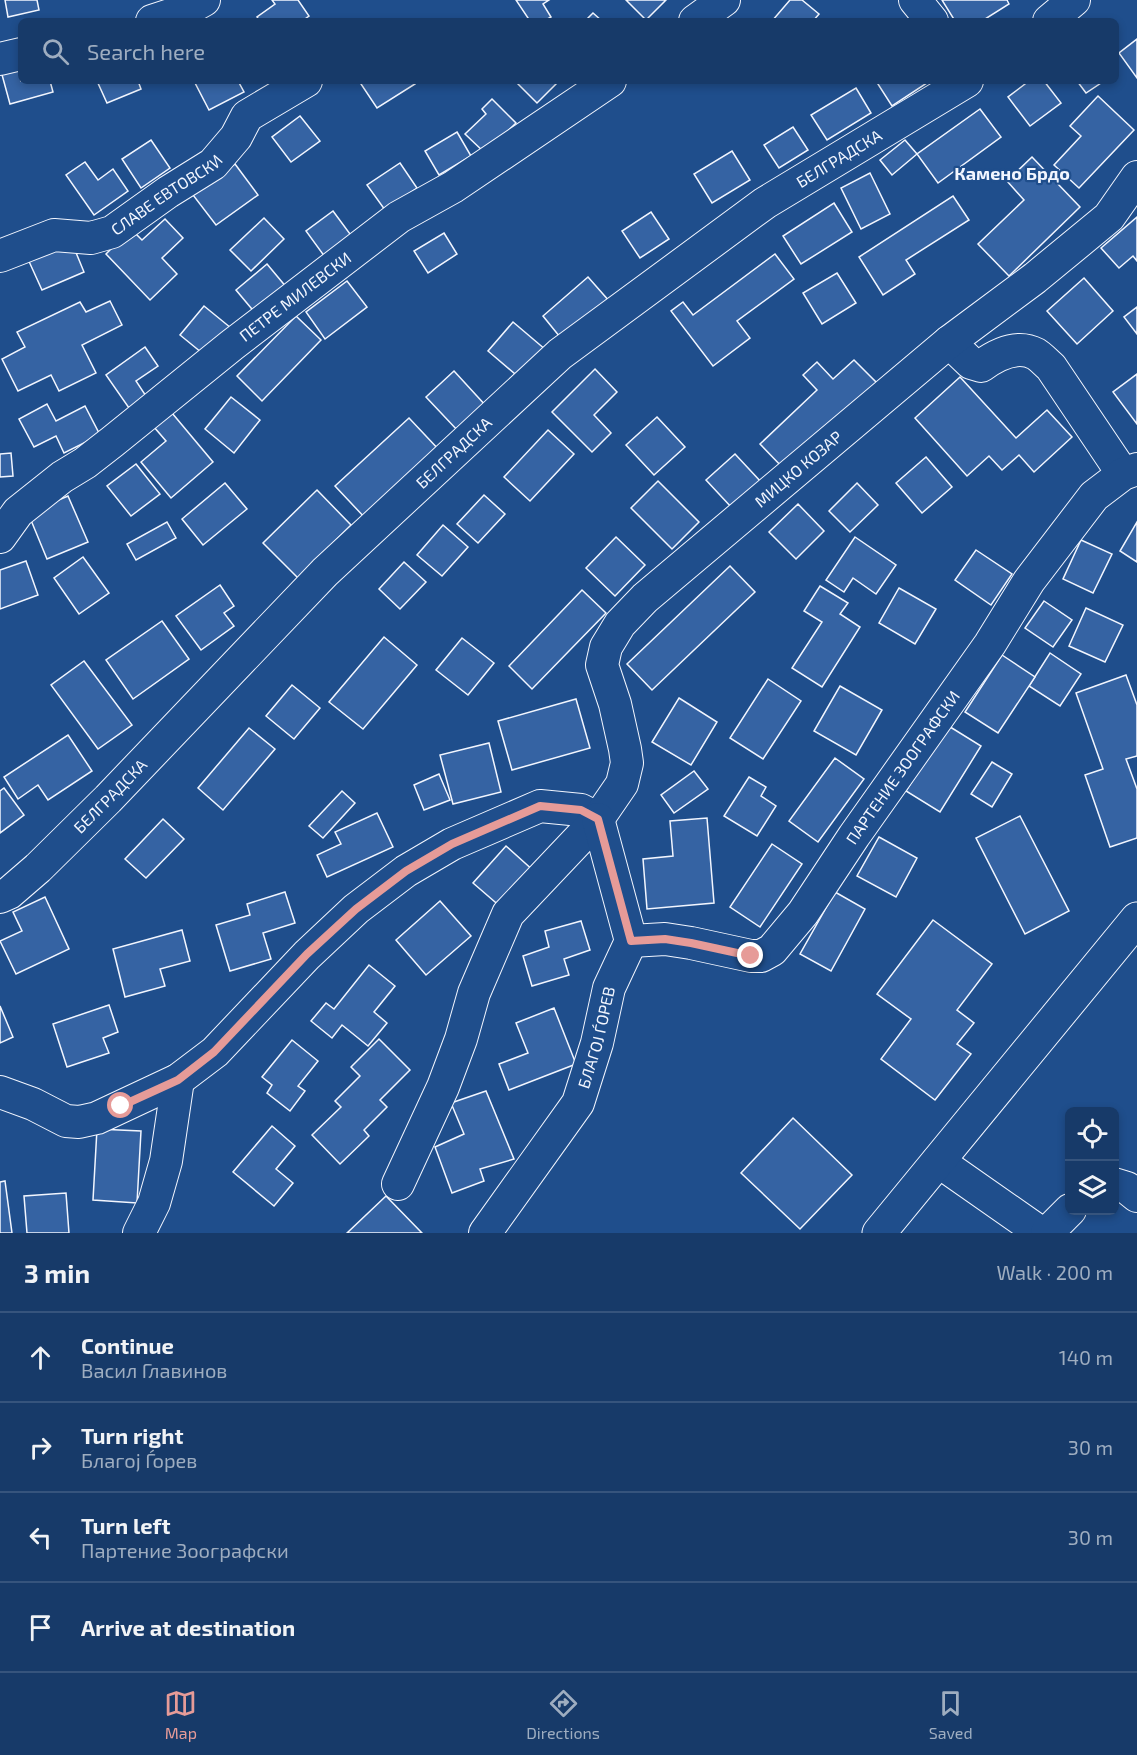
<!DOCTYPE html>
<meta charset="utf-8">
<style>
:root{--surface:#173a69;--page:#244571;--text:#f1f3f6;--muted:#9eadc0;--line:#36547d;--accent:#e69b98}
body{margin:0;font-family:"Exo 2",sans-serif;background:var(--page);color:var(--text)}
.controls{position:absolute;right:18px;bottom:18px;display:grid;overflow:hidden;border-radius:9px;box-shadow:0 3px 9px #0003}
.controls button{width:54px;height:54px;display:grid;place-items:center;padding:0;border:0;border-bottom:2px solid var(--line);background:var(--surface);color:var(--text);font:30px sans-serif}
.stop{position:absolute;width:18px;height:18px;margin:-14px;border:4px solid #e69b98;border-radius:50%;background:#fff}
.stop.end{background:#e69b98;border-color:#fff;box-shadow:0 2px 6px #0008}
.list{margin:0;padding:0;list-style:none}
h2{display:flex;justify-content:space-between;align-items:center;height:78px;margin:0;padding:0 24px;font-size:26px}
h2 small{font-size:20px;font-weight:400;color:var(--muted)}
.list li{display:grid;grid-template-columns:39px 1fr auto;gap:18px;align-items:center;box-sizing:border-box;height:90px;padding:0 24px;border-top:2px solid var(--line)}
.list b{display:block;font-size:22px;white-space:nowrap}
.list p{margin:0;font-size:20px;white-space:nowrap;color:var(--muted)}
.list em{font-size:20px;font-style:normal;color:var(--muted)}
.icon{flex:none;width:33px;height:33px;fill:none;stroke:currentColor;stroke-width:2;stroke-linecap:round;stroke-linejoin:round}
.map{position:relative;flex:none;width:1137px;height:1233px;overflow:hidden}
.search{position:absolute;background:var(--surface);box-shadow:0 3px 9px #0003;left:18px;right:18px;top:18px;height:66px;display:flex;align-items:center;gap:15px;box-sizing:border-box;padding:0 21px;border-radius:9px;color:var(--muted);font-size:22px}
.sheet{height:438px;background:var(--surface)}
nav{display:flex;justify-content:space-around;align-items:center;box-sizing:border-box;height:84px;border-top:2px solid var(--line);background:var(--surface);font-size:16px;color:var(--muted)}
nav a{display:grid;justify-items:center;gap:3px}
nav .on{color:var(--accent)}
.map>svg:first-child{display:block}
</style>
<div class="map">
<svg width="1137" height="1233" viewBox="0 0 1137 1233">
<rect width="100%" height="100%" fill="#1f4e8c"/>
<g fill="#3563a3" stroke="#f2f6ff" stroke-width="1.5">
<path d="M5,0H37L39,10L8,17Z"/>
<path d="M272,0H298L309,16L302,21H260L257,17L275,4Z"/>
<path d="M516,0H549L543,4L551,17L544,21H530Z"/>
<path d="M626,0H666L646,20Z"/>
<path d="M790,0H802L819,14L813,21H772Z"/>
<path d="M942,0H1007L1009,4L982,21H955Z"/>
<path d="M593,13L602,21H585Z"/>
<path d="M1137,39V78L1119,53Z"/>
<path d="M21,65V81H50L53,92L10,104L1,71Z"/>
<path d="M97,81H138L141,89L107,103Z"/>
<path d="M194,81H238L244,92L209,110Z"/>
<path d="M359,81H413L415,84L377,108Z"/>
<path d="M515,81H559L537,103Z"/>
<path d="M876,81H930L892,106Z"/>
<path d="M1029,81H1044L1061,103L1030,126L1008,97Z"/>
<path d="M1077,81H1104L1086,93Z"/>
<path d="M856,88L871,113L827,140L811,115Z"/>
<path d="M1098,96L1134,130L1079,188L1054,165L1081,136L1070,126Z"/>
<path d="M492,99L516,123L485,153L465,134L486,114L482,109Z"/>
<path d="M980,109L1001,137L938,183L917,154Z"/>
<path d="M300,116L320,141L291,162L272,137Z"/>
<path d="M793,127L808,150L779,168L764,145Z"/>
<path d="M457,132L471,156L439,175L425,151Z"/>
<path d="M151,140L170,168L141,188L122,159Z"/>
<path d="M905,140L917,154L892,175L880,160Z"/>
<path d="M732,151L750,180L712,203L694,174Z"/>
<path d="M1032,157L1080,207L1009,276L978,244L1024,200L1007,181Z"/>
<path d="M85,162L98,180L113,169L128,191L94,215L66,175Z"/>
<path d="M400,163L417,188L385,210L367,185Z"/>
<path d="M235,164L258,195L216,225L193,195Z"/>
<path d="M870,173L890,214L861,229L841,188Z"/>
<path d="M953,196L969,220L906,260L915,274L883,295L859,257Z"/>
<path d="M834,203L852,232L801,264L783,236Z"/>
<path d="M333,211L353,238L325,257L306,231Z"/>
<path d="M651,212L669,239L640,258L622,231Z"/>
<path d="M1137,217V261L1133,256L1119,268L1101,248Z"/>
<path d="M264,218L284,239L251,271L230,250Z"/>
<path d="M165,219L183,238L162,258L177,274L150,300L106,254L131,229L142,240Z"/>
<path d="M444,233L457,254L428,273L414,251Z"/>
<path d="M70,238L84,272L42,290L27,257Z"/>
<path d="M775,254L794,279L737,321L750,338L713,366L671,311L683,302L693,315Z"/>
<path d="M267,264L287,288L256,314L236,290Z"/>
<path d="M837,273L856,303L822,324L803,293Z"/>
<path d="M588,277L610,302L564,342L543,316Z"/>
<path d="M1084,278L1113,311L1077,344L1047,311Z"/>
<path d="M347,281L367,307L325,339L306,312Z"/>
<path d="M110,301L122,325L82,345L96,373L59,391L51,375L18,391L2,359L25,347L17,332L80,302L86,312Z"/>
<path d="M204,306L231,328L207,357L180,335Z"/>
<path d="M1137,307V334L1124,317Z"/>
<path d="M296,316L321,340L262,401L237,376Z"/>
<path d="M513,322L546,350L521,379L488,351Z"/>
<path d="M145,347L158,366L136,381L146,396L129,408L106,375Z"/>
<path d="M854,360L877,383L785,470L760,444L817,390L803,375L817,362L833,379Z"/>
<path d="M595,369L617,392L594,415L611,433L592,452L552,412Z"/>
<path d="M454,371L487,407L459,432L426,397Z"/>
<path d="M1137,374V424L1113,392Z"/>
<path d="M960,377L1016,438L1047,410L1072,437L1034,472L1019,455L1002,470L989,456L967,476L915,418Z"/>
<path d="M231,397L260,420L234,453L205,429Z"/>
<path d="M47,404L56,421L85,406L100,435L64,453L56,436L34,447L19,419Z"/>
<path d="M172,413L213,462L171,498L141,462L166,441L154,427Z"/>
<path d="M657,417L685,447L654,475L626,445Z"/>
<path d="M409,418L441,452L367,520L335,486Z"/>
<path d="M548,430L574,454L530,501L504,477Z"/>
<path d="M11,453L13,476L0,477V454Z"/>
<path d="M735,454L762,483L733,509L706,480Z"/>
<path d="M926,457L952,487L922,513L896,483Z"/>
<path d="M136,464L160,494L131,516L107,486Z"/>
<path d="M658,481L699,522L672,549L631,508Z"/>
<path d="M225,483L247,509L203,545L182,519Z"/>
<path d="M857,483L878,505L850,532L829,511Z"/>
<path d="M317,490L351,525L298,578L263,543Z"/>
<path d="M484,495L505,514L478,543L457,524Z"/>
<path d="M68,496L88,542L47,559L28,513Z"/>
<path d="M798,504L824,531L796,559L769,532Z"/>
<path d="M167,522L176,538L136,560L127,544Z"/>
<path d="M1137,522V562L1120,551Z"/>
<path d="M443,525L468,547L442,576L417,555Z"/>
<path d="M616,537L645,565L615,596L586,568Z"/>
<path d="M855,537L896,565L876,594L853,578L844,592L826,580Z"/>
<path d="M1081,540L1112,554L1093,593L1063,579Z"/>
<path d="M976,550L1012,574L991,605L955,580Z"/>
<path d="M83,557L109,593L79,614L54,578Z"/>
<path d="M26,561L38,595L0,609V570Z"/>
<path d="M404,562L426,582L400,609L379,589Z"/>
<path d="M730,566L755,592L652,690L627,664Z"/>
<path d="M220,585L234,606L224,613L234,626L201,650L176,616Z"/>
<path d="M820,586L848,603L840,614L860,627L822,687L792,668L822,622L804,611Z"/>
<path d="M899,588L936,609L915,644L879,623Z"/>
<path d="M582,590L606,613L532,689L509,666Z"/>
<path d="M1044,601L1072,620L1053,647L1025,628Z"/>
<path d="M1086,608L1123,625L1105,662L1069,646Z"/>
<path d="M162,621L189,659L133,699L106,660Z"/>
<path d="M384,637L417,665L363,729L329,702Z"/>
<path d="M462,638L494,663L468,695L436,670Z"/>
<path d="M1050,653L1081,674L1060,706L1029,686Z"/>
<path d="M1002,655L1035,677L998,733L965,712Z"/>
<path d="M84,661L132,725L98,749L51,685Z"/>
<path d="M1126,675L1137,705V756L1126,759L1137,789V838L1110,847L1085,775L1103,769L1076,693Z"/>
<path d="M768,679L801,701L763,759L730,738Z"/>
<path d="M292,685L320,708L294,739L266,716Z"/>
<path d="M840,686L882,710L856,755L814,731Z"/>
<path d="M679,698L717,722L691,765L652,742Z"/>
<path d="M576,699L590,748L512,770L498,721Z"/>
<path d="M947,725L981,746L940,812L906,791Z"/>
<path d="M249,728L275,749L223,810L198,788Z"/>
<path d="M68,735L92,771L48,800L38,785L18,799L4,777Z"/>
<path d="M489,743L501,792L453,804L440,755Z"/>
<path d="M835,758L864,779L818,842L789,821Z"/>
<path d="M992,762L1012,774L992,807L971,794Z"/>
<path d="M694,771L708,789L674,813L661,795Z"/>
<path d="M439,774L450,800L424,810L414,785Z"/>
<path d="M749,777L766,787L761,796L776,806L757,836L724,816Z"/>
<path d="M4,788L24,815L0,833V791Z"/>
<path d="M342,791L355,803L323,838L309,826Z"/>
<path d="M377,813L393,847L327,877L317,855L341,844L335,832Z"/>
<path d="M1020,816L1069,911L1025,934L976,838Z"/>
<path d="M707,818L714,903L647,909L643,859L673,856L670,821Z"/>
<path d="M163,819L184,839L146,878L125,859Z"/>
<path d="M879,837L917,858L896,897L857,876Z"/>
<path d="M772,844L802,864L760,927L730,907Z"/>
<path d="M506,846L535,872L502,908L473,883Z"/>
<path d="M285,892L295,923L263,933L271,959L230,971L216,925L250,915L247,904Z"/>
<path d="M835,892L865,909L831,971L800,954Z"/>
<path d="M45,897L69,949L16,974L0,941L22,931L13,912Z"/>
<path d="M440,901L471,936L426,975L396,940Z"/>
<path d="M933,920L992,964L957,1010L974,1023L957,1044L971,1054L935,1100L881,1059L911,1019L877,994Z"/>
<path d="M581,921L590,950L564,959L569,975L532,986L523,956L549,947L545,931Z"/>
<path d="M182,930L190,961L160,969L165,986L125,997L113,949Z"/>
<path d="M369,965L395,986L374,1012L387,1023L368,1046L342,1025L332,1038L311,1021L326,1003L334,1009Z"/>
<path d="M109,1005L118,1032L103,1038L109,1053L67,1067L53,1024Z"/>
<path d="M0,1006L13,1037L0,1043Z"/>
<path d="M554,1008L576,1064L509,1090L499,1064L528,1053L516,1023Z"/>
<path d="M379,1039L410,1070L380,1100L387,1107L364,1130L369,1136L340,1164L312,1135L341,1107L335,1101L360,1076L351,1067Z"/>
<path d="M292,1040L318,1061L298,1086L305,1091L290,1111L267,1093L272,1085L262,1077Z"/>
<path d="M486,1091L514,1159L480,1169L484,1181L452,1193L435,1147L464,1134L451,1103Z"/>
<path d="M793,1118L852,1175L800,1229L741,1173Z"/>
<path d="M272,1126L295,1146L276,1169L293,1183L274,1206L233,1172Z"/>
<path d="M97,1129L141,1131L137,1203L93,1200Z"/>
<path d="M5,1181L12,1233H0V1182Z"/>
<path d="M66,1193L69,1233H27L24,1196Z"/>
<path d="M386,1196L422,1233H347Z"/>
</g>
<g fill="none" stroke-linecap="round" stroke-linejoin="round">
<defs>
<g id="minor">
<path d="M915,0L932,21"/>
<path d="M152,21L188,9L204,0"/>
<path d="M695,21L724,0"/>
<path d="M1049,21L1074,0"/>
<path d="M0,59L21,54"/>
<path id="s1" d="M0,256L54,235L91,238L112,232L168,192L213,164L236,137L247,116L306,81"/>
<path d="M949,342L971,363L981,366C996,355 1017,344 1036,354C1041,357 1046,363 1051,367L1123,474"/>
<path id="s2" d="M0,537L18,512L62,477L85,463L112,442L232,345L399,217L453,187L610,81"/>
<path id="s3" d="M0,897L9,893L38,868L108,799L325,572L560,354L765,203L967,81"/>
<path id="s4" d="M631,941L665,939L691,943L751,956H761L772,950L803,913L854,836L990,644L1029,581L1094,496L1123,474L1137,469"/>
<path d="M0,1092L33,1104L66,1121L79,1122L97,1118L178,1080L215,1052L307,955L356,909L406,871L452,844L540,806L581,810L598,819"/>
<path d="M938,1161L1041,1233"/>
<path id="s5" d="M398,1184L443,1087L461,1039L474,993L508,914L598,819L622,784L627,763L625,749L615,704L602,665L606,647L620,624L645,598L949,342L1035,278L1109,217L1137,177"/>
<path d="M1114,1184L1127,1188L1137,1196"/>
<path d="M139,1233L154,1203L166,1161L178,1080"/>
<path id="s6" d="M485,1233L578,1103L597,1043L609,988L631,941L598,819"/>
<path d="M1047,1233L1070,1210"/>
</g>
<path id="major" d="M879,1233L1137,919"/>
</defs>
<use href="#minor" stroke="#f2f6ff" stroke-width="34"/>
<use href="#major" stroke="#f2f6ff" stroke-width="35"/>
<use href="#minor" stroke="#1f4e8c" stroke-width="32"/>
<use href="#major" stroke="#1f4e8c" stroke-width="33"/>
</g>
<g fill="none" stroke-linecap="round" stroke-linejoin="round">
<path stroke="#e69b98" stroke-width="8" d="M121,1106L178,1080L214,1052L307,954L356,909L406,871L452,844L540,806L581,810L598,819L631,941L665,939L691,943L751,956"/>
</g>
<g text-anchor="middle" stroke-width="4.5" stroke-linejoin="round" paint-order="stroke">
<g font-size="16" fill="#f2f6ff" stroke="#1f4e8c">
<text dy="6" stroke="none"><textPath href="#s3" startOffset="1122">БЕЛГРАДСКА</textPath></text>
<text dy="6" stroke="none"><textPath href="#s1" startOffset="183">СЛАВЕ ЕВТОВСКИ</textPath></text>
<text dy="6" stroke="none"><textPath href="#s2" startOffset="382">ПЕТРЕ МИЛЕВСКИ</textPath></text>
<text dy="6" stroke="none"><textPath href="#s3" startOffset="636">БЕЛГРАДСКА</textPath></text>
<text dy="6" stroke="none"><textPath href="#s5" startOffset="870">МИЦКО КОЗАР</textPath></text>
<text dy="6" stroke="none"><textPath href="#s4" startOffset="369">ПАРТЕНИЕ ЗООГРАФСКИ</textPath></text>
<text dy="6" stroke="none"><textPath href="#s3" startOffset="150">БЕЛГРАДСКА</textPath></text>
<text dy="6" stroke="none"><textPath href="#s6" startOffset="228">БЛАГОЈ ЃОРЕВ</textPath></text>
</g>
<g font-size="18" font-weight="bold" fill="#f2f6ff" stroke="#1f4e8c">
<text x="1012" y="180">Камено Брдо</text>
</g>
</g>
</svg>
<div class="controls">
<button><svg class="icon" aria-label="locate" viewBox="0 0 24 24"><circle cx="12" cy="12" r="6"/><path d="M12 2v4M12 18v4M2 12h4M18 12h4"/></svg></button>
<button><svg class="icon" aria-label="layers" viewBox="0 0 24 24"><path d="M12 4l9 5-9 5-9-5zM3 14l9 5 9-5"/></svg></button>
</div>
<div class="stop" style="left:121px;top:1106px"></div>
<div class="stop end" style="left:751px;top:956px"></div>
<div class="search"><svg class="icon" aria-label="search" viewBox="0 0 24 24"><circle cx="10" cy="10" r="6"/><path d="M15 15l6 6"/></svg>Search here</div>
</div>
<section class="sheet">
<h2>3 min<small>Walk · 200 m</small></h2>
<ul class="list">
<li><svg class="icon" aria-label="ahead" viewBox="0 0 24 24"><path d="M12 20V5M6 11l6-6 6 6"/></svg><div><b>Continue</b><p>Васил Главинов</p></div><em>140 m</em></li>
<li><svg class="icon" aria-label="right" viewBox="0 0 24 24"><path d="M7 20v-9h11M14 6l5 5-5 5"/></svg><div><b>Turn right</b><p>Благој Ѓорев</p></div><em>30 m</em></li>
<li><svg class="icon" aria-label="left" viewBox="0 0 24 24"><path d="M17 20v-9H6M10 6l-5 5 5 5"/></svg><div><b>Turn left</b><p>Партение Зоографски</p></div><em>30 m</em></li>
<li><svg class="icon" aria-label="arrive" viewBox="0 0 24 24"><path d="M6 21V4h12l-3 4 3 4H6"/></svg><div><b>Arrive at destination</b></div></li>
</ul>
</section>
<nav>
<a class="on"><svg class="icon" aria-label="map" viewBox="0 0 24 24"><path d="M3 6l6-2 6 2 6-2v14l-6 2-6-2-6 2zM9 4v14M15 6v14"/></svg>Map</a>
<a><svg class="icon" aria-label="directions" viewBox="0 0 24 24"><path d="M12 3l9 9-9 9-9-9zM9 14v-3h6M13 9l2 2-2 2"/></svg>Directions</a>
<a><svg class="icon" aria-label="saved" viewBox="0 0 24 24"><path d="M7 4h10v16l-5-4-5 4z"/></svg>Saved</a>
</nav>
